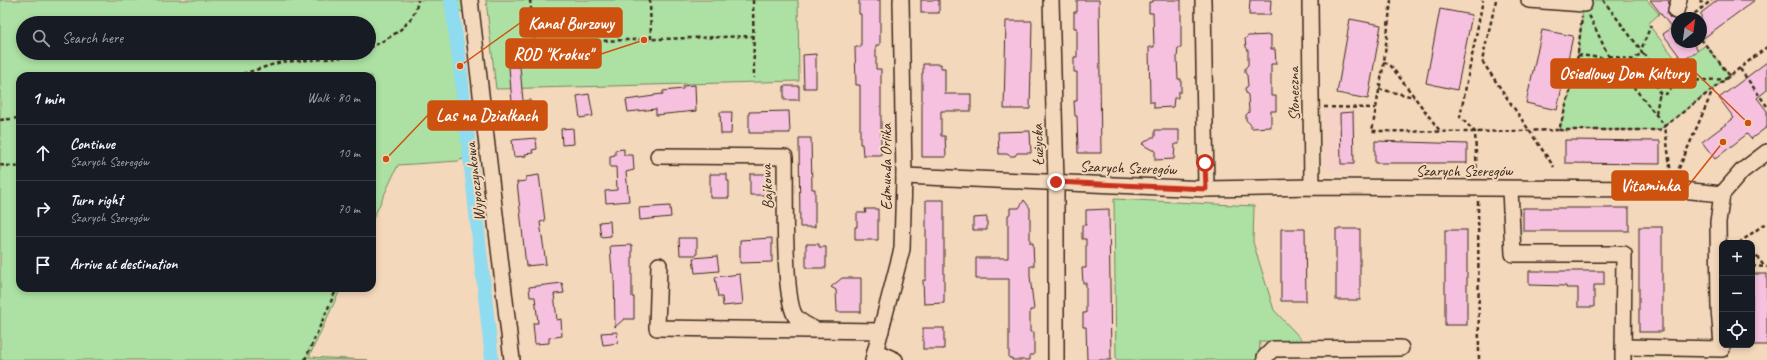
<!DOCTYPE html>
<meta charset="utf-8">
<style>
:root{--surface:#171b24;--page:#20242c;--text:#f1f3f6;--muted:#9ea1a6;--line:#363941}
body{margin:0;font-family:Caveat,sans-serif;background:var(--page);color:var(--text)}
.controls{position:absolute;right:12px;bottom:12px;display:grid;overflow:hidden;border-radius:8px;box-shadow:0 2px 6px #0003}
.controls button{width:36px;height:36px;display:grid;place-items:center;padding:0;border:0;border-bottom:1px solid var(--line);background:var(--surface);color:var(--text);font:20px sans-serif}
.compass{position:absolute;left:1671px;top:12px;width:36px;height:36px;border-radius:50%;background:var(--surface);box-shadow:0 2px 6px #0003;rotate:29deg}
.stop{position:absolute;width:12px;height:12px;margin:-9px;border:3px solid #c8321e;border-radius:50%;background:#fff}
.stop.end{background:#c8321e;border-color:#fff;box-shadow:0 1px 4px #0008}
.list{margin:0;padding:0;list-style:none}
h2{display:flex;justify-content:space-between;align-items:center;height:52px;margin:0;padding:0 16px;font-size:17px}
h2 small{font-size:13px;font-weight:400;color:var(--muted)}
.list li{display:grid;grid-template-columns:26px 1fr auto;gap:12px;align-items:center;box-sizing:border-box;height:56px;padding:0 16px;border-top:1px solid var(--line)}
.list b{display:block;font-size:15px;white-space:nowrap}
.list p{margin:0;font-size:13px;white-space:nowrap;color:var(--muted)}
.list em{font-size:13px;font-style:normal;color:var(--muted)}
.icon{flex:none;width:22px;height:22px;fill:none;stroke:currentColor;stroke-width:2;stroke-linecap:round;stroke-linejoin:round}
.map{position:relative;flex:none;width:1767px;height:360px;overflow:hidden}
.search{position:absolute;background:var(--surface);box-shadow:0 2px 6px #0003;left:16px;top:16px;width:360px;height:44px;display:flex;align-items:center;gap:10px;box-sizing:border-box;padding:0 14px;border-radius:22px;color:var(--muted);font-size:15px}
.panel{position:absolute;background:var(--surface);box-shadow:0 2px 6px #0003;left:16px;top:72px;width:360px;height:220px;border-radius:12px}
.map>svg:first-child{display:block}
</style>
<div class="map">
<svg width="1767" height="360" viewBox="0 0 1767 360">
<rect width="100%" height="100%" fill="#f4d8bb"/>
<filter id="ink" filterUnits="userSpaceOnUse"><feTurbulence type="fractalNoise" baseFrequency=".025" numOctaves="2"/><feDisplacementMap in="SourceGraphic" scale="8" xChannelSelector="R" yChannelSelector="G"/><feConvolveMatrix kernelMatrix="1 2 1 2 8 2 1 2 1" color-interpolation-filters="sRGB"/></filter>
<g filter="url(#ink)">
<path fill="#f5d1c6" d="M1324,110H1356L1355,172H1331L1324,165Z"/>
<g fill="#ace1a3" stroke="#748660" fill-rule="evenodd">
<path d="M0,0H462L464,13L446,4L455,21L474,154L458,161L398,165L372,221V76H20V288H341L309,357L368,360H0ZM23,23H369V53H23Z"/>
<path d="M486,0H798L799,81L496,89Z"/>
<path d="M1584,0H1647L1659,14L1648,24L1679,63L1706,45L1730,76L1659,130H1559L1576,71Z"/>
<path d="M1114,199L1254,206L1253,242L1274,310L1304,342L1260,341L1259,360H1116Z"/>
</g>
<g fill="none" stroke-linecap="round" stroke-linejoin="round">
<path stroke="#8fdbef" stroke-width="14" d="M451,0L460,66L492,360"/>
</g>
<g fill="#f6c1de" stroke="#3b2a1e">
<path d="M859,0H880V45H876V69H881V155H863L862,144H860V85H856L855,47H861V14H859Z"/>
<rect x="921" y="0" width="18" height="13"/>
<path d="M1077,0H1099L1101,153H1078L1077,116H1075L1074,101H1077V72H1074V57H1077V28H1074V12H1077Z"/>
<path d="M1153,0H1181V48H1178L1177,58L1178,79H1181V92H1178V98H1174L1173,107L1154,108V102H1150L1149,47H1154L1153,13H1149V2H1153Z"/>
<path d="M1250,0H1271L1270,15H1249Z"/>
<path d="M1650,0H1668L1669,2L1667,14L1670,18L1677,20V42H1691L1698,50L1683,61L1663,34L1672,28Z"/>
<path d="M1718,0H1755L1701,40V13Z"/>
<path d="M1440,9L1472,15L1457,90L1426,83Z"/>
<path d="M1350,19L1381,25L1368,99L1337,93Z"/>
<path d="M1006,21H1032L1030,109H1004Z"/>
<path d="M1542,30L1573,36L1557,110L1526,103Z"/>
<path d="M1271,35V49H1275L1276,64H1271V96H1276V111H1271V127L1251,128V125L1246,120V115L1249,112L1248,95L1246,93L1245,88L1248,86L1247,75L1245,73V68L1248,65V50L1246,47L1245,39L1248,36Z"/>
<path d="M816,54V88H804L803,55Z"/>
<path d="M1767,62V90L1757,98L1767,111V127L1751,139L1747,134L1715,159L1702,142L1734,118L1719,98Z"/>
<path d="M923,64H941V68H945V94H971V111H941V136H945L946,157H922V73H923Z"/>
<path d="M509,67H520L523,101L530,100L532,117L510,120L509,102H512Z"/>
<path d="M695,85L696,111L656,115V109L628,112L626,100L654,96V95L663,94V91L683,89V86Z"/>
<rect x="784" y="86" width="15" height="14"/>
<path d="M589,94L593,116L580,118L577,96Z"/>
<path d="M789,111L790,133H749V112Z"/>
<path d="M720,112H732L731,134H721Z"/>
<path d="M1353,112L1354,164H1341L1340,113Z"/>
<path d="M573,128L574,144L562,145L561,129Z"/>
<path d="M1155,130H1179V144H1175L1174,159L1155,160V150H1152L1142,144L1152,137H1155Z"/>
<path d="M1030,131L1031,153H1017L1015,156H1010L1007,154H999L998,132Z"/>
<path d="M536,138L537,149L532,150L533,153L525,154L526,156L514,157L512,140Z"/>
<path d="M799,138H811L812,189H815V227H800Z"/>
<path d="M1565,140L1660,141V164L1565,163Z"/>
<path d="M1375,141L1467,144V163H1375Z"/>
<path d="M624,149V155H633L634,170L626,172L629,201L606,203L605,191L617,190L616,167H610V156L615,155V150Z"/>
<path d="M710,174H727V181H729V198H710Z"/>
<path d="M750,174H770L771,195H750Z"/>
<path d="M539,175L545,221L540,222L546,264L526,266L517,182L526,181V177Z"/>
<path d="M926,200H944V303L924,304L923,280H926Z"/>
<path d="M1024,200L1030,208V243H1033L1034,266H1030V276L1034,310H1030V332H1034V355H1030V360H1012V358H1009V279H976V258H1008V215L1010,214V208H1019Z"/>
<path d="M670,206L671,217L640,220L639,208Z"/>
<rect x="1523" y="208" width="106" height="23"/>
<path d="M865,209H878V240H855V227H857V213H866Z"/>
<path d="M1109,209L1111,360H1087L1086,327H1083V313H1086V283H1083L1082,268H1086V239H1082V225H1086V210Z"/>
<path d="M987,217V230H973V218Z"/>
<path d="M610,221L611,236L601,237L599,222Z"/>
<rect x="1639" y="227" width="23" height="105"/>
<path d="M1281,229H1305L1306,301H1281Z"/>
<rect x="1336" y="229" width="24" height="71"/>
<rect x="1445" y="230" width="22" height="95"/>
<path d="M679,238H697V255H680Z"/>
<path d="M772,238V262L740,263V240Z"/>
<path d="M806,244H819V247H826V268H806Z"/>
<path d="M632,245V297H634V319H624L615,327L614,273H612L610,246Z"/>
<path d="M717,256L719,271L695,273L693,258Z"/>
<path d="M1529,271H1604V285H1594V307H1578V288H1566V286L1529,285Z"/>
<path d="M740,274L743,304L723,306L722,297H718L715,277Z"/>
<rect x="1752" y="274" width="15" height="71"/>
<path d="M842,278H861V312H837L836,290L831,287Z"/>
<path d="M562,283L564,293L554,294L557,320L561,319L562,336L549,338V343L535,344L533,323H538L535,297H530L529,287Z"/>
<rect x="923" y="328" width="21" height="21"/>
<path d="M617,332L618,343L603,345L601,333Z"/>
</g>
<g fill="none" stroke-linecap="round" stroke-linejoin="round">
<defs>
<g id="minor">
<path d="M470,0L512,360"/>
<path d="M1051,0L1056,182V360"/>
<path d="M1203,0L1206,189"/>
<path d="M1310,0L1312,187"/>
<path d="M1529,0L1584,4"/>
<path d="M1676,11L1679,0"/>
<path d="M658,156L785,157C786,184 782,301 796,317C800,322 808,326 814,329"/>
<path d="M904,176L1206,189L1312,187L1671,189L1722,194"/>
<path d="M1510,189L1513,254H1624L1623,360"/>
<path d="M659,265L657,328L881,331"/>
<path d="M1722,345L1719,309L1718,222L1722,194L1742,171L1767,152"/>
<path d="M1623,347L1722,349"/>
<path d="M875,351L895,360"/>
<path d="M873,360L902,249L904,176L901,0"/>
<path d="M1265,360V357L1273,349L1401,348"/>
</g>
</defs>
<use href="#minor" stroke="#3b2a1e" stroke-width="18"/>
<g stroke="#3b2a1e" stroke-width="2.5" stroke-dasharray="4 3" stroke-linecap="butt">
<path d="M530,0L535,43L753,36"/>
<path d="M650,0L651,39"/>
<path d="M753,0L754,78"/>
<path d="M1391,0L1384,62L1372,131L1475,132L1559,130L1576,71L1582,17"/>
<path d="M1496,0L1482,61L1554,167"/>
<path d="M1603,0L1641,50"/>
<path d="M1700,0L1704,6"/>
<path d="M1689,18L1712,0"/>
<path d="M1701,39L1730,76"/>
<path d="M369,48C391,37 414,26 418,0"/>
<circle cx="1642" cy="60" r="6"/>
<path d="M1642,54L1641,50L1651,25"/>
<path d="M1578,55L1611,59"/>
<path d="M1609,56L1635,60"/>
<path d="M1384,62L1391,66L1440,131"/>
<path d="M1647,65L1660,82"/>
<path d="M1740,69L1767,106"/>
<path d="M236,76L281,62L338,58L359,53"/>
<circle cx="1664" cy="87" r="7"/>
<path d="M1668,82L1726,79"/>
<path d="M1379,89L1414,97"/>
<path d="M1324,107L1376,108"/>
<path d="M1656,113L1660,92"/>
<path d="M0,120L20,118"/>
<path d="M1559,130H1659L1665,126L1608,55L1589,15"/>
<path d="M0,165L20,167"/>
<path d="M1477,175L1475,132L1460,117L1483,0"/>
<path d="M1671,175L1665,126L1767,47"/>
<path d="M1676,175L1713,90"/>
<path d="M1478,201L1479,360"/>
<path d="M1739,243L1767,222"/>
<path d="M1752,251L1765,267"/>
<path d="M1752,266L1767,267"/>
<path d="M305,360L337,288"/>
</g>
<use href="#minor" stroke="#f4d8bb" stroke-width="15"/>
</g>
</g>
<g fill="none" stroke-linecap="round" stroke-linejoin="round" filter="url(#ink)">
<path stroke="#c8321e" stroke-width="5" d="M1056,182L1206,189L1205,163"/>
</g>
<g text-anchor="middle" stroke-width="4" stroke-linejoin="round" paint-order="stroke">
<g font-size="16" fill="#3b2a1e" stroke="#f4d8bb">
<text transform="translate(1293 94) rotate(-91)" y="6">Słoneczna</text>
<text transform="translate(1037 145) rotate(-92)" y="6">Łużycka</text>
<text transform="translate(885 167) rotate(-90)" y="6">Edmunda Orlika</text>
<text transform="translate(1128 167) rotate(2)" y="6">Szarych Szeregów</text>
<text x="1464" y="176">Szarych Szeregów</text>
<text transform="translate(474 182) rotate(-97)" y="6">Wypoczynkowa</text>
<text transform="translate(766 187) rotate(-93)" y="6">Bajkowa</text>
</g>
</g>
<path fill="none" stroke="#ce520f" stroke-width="1.5" d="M460 66L520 23M644 40L601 54M1748 123L1696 73M386 159L428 115M1723 142L1688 186"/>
<g fill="#ce520f" stroke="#f4d8bb" stroke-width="1.5">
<circle cx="460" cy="66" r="4"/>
<circle cx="644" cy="40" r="4"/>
<circle cx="1748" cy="123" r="4"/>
<circle cx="386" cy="159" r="4"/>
<circle cx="1723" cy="142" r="4"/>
</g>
<g fill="#ce520f" stroke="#ce520f" stroke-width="1.5">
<rect x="520" y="8" width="102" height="29" rx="4"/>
<rect x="506" y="39" width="95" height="29" rx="4"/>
<rect x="1551" y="59" width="145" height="29" rx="4"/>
<rect x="428" y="101" width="119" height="29" rx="4"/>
<rect x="1612" y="171" width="76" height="29" rx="4"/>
</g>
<g font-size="17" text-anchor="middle" font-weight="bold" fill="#fff">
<text x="571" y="29">Kanał Burzowy</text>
<text x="553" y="60">ROD "Krokus"</text>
<text x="1624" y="79">Osiedlowy Dom Kultury</text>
<text x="487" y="121">Las na Działkach</text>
<text x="1650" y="191">Vitaminka</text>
</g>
</svg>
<div class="controls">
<button>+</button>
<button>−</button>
<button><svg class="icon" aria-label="locate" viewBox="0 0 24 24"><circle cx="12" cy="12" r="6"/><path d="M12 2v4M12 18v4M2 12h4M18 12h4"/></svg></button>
</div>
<svg class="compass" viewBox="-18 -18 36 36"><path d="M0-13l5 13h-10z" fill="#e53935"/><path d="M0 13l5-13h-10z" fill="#9ea1a6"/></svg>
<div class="stop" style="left:1205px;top:163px"></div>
<div class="stop end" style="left:1056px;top:182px"></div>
<div class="search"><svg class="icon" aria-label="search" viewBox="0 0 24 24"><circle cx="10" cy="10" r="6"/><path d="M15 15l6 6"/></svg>Search here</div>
<section class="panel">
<h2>1 min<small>Walk · 80 m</small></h2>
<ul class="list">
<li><svg class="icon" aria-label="ahead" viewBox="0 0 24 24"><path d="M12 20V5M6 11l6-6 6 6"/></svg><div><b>Continue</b><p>Szarych Szeregów</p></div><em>10 m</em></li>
<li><svg class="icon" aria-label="right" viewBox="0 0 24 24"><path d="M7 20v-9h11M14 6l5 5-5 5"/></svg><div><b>Turn right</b><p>Szarych Szeregów</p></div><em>70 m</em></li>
<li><svg class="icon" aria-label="arrive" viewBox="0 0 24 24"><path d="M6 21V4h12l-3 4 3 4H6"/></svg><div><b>Arrive at destination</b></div></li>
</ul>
</section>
</div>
